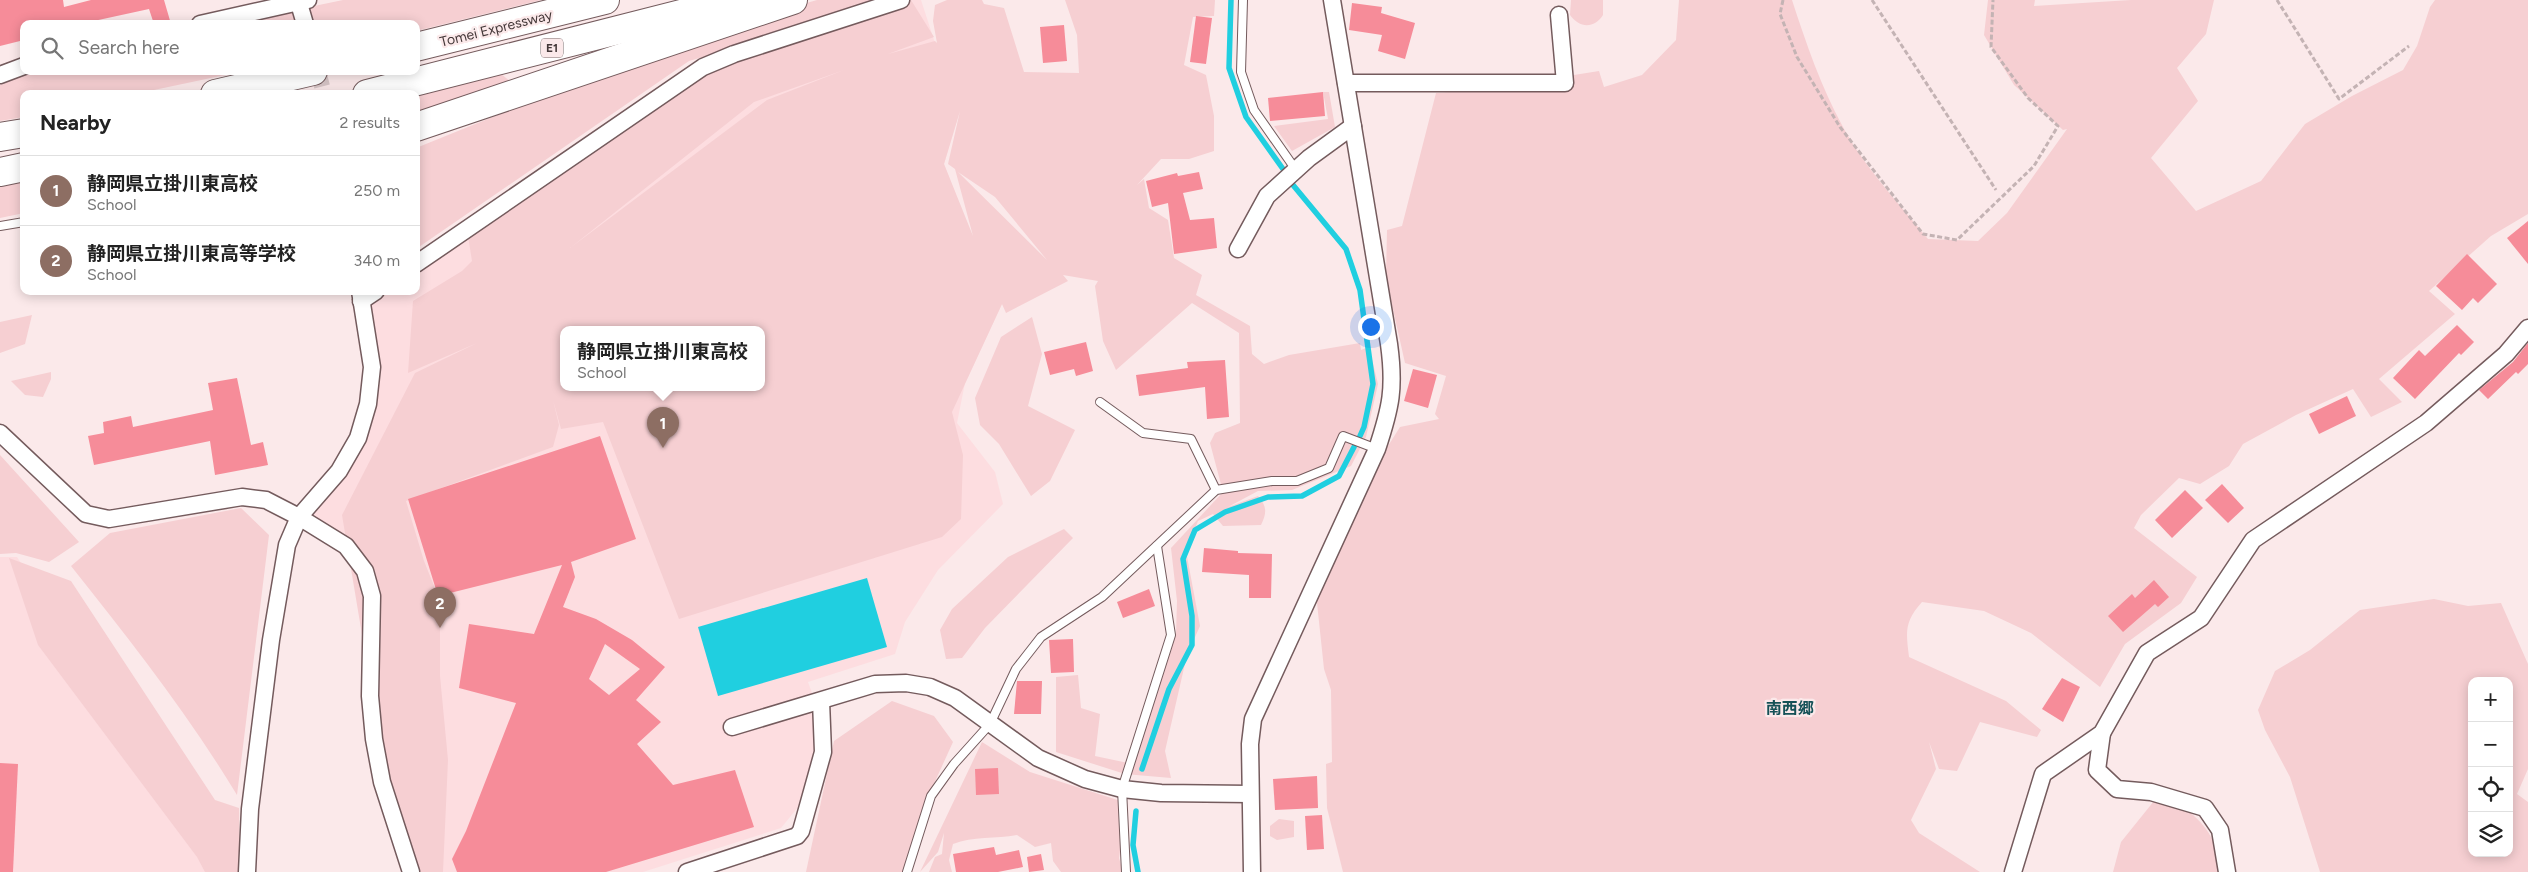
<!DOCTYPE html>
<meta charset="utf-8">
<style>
:root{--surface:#fff;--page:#f2f2f2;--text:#222;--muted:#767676;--line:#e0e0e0;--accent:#0b8043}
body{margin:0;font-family:Figtree,"Noto Sans JP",sans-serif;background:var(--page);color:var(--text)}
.controls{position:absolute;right:15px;bottom:15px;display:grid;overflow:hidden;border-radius:10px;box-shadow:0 2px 12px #0003}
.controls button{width:45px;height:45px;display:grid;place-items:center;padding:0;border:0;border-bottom:1px solid var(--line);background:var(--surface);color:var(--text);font:25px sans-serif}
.you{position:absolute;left:1370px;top:326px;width:18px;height:18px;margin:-12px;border:4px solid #fff;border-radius:50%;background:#1a73e8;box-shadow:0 0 0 8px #1a73e833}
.badge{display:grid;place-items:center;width:32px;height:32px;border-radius:50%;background:var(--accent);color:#fff;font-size:16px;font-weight:700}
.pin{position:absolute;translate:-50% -41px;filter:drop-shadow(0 1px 2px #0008)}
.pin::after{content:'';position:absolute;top:26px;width:18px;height:15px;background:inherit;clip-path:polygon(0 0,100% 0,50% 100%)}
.popup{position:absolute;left:560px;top:326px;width:205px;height:65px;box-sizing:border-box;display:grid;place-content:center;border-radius:10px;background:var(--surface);filter:drop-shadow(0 1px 4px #0005);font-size:16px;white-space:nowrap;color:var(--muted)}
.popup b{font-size:19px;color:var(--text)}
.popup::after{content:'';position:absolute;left:50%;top:100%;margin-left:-10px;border:10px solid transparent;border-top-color:var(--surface)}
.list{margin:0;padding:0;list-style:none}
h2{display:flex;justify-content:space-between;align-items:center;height:65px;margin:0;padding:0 20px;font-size:21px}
h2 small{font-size:16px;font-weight:400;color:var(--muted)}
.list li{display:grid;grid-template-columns:32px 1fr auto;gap:15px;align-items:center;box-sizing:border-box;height:70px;padding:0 20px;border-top:1px solid var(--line)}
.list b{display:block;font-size:19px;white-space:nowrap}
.list p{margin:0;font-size:16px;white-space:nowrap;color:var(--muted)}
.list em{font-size:16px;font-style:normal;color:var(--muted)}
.icon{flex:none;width:28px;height:28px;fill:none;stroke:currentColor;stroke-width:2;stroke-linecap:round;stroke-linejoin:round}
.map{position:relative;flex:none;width:2528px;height:872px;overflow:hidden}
.search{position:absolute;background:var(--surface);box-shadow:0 2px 12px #0003;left:20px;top:20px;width:400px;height:55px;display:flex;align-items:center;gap:12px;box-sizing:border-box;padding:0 18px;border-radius:10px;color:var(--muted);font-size:19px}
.panel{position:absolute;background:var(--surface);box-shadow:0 2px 12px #0003;left:20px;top:90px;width:400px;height:205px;border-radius:10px}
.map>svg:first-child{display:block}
</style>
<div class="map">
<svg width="2528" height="872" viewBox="0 0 2528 872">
<rect width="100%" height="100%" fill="#fbe9ea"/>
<g fill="#fddde0" fill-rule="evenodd">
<path d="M901,0H921L948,83L964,97L944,164L983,266L1002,304L965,383L957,423L995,472L1003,504L938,570L905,622L895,654L808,682L822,720L812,790L781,828L643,872H411L356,559L304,511L375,405L361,301L376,291H416V266ZM564,329H762V387H564Z"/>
<path d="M0,557H17L218,872H0Z"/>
</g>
<g fill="#f6cfd2" fill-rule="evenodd">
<path d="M343,0H541L416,31V24H228Z"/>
<path d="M817,0H911L934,37L888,54L935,41L937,43L933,21L935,5L947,0H982L984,4L1004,8L1024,72L1079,73L1077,35L1065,0H1215L1214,16L1193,17L1184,65L1206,75L1214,116V151L1189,159H1161L1137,185L1144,179L1149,208L1168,220L1174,258L1202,275L1196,295L1250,326L1252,354L1264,364L1289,355L1360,343L1361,350L1369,347L1378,384L1366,437L1351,466L1292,490L1258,491L1228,507L1258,496C1267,506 1267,513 1261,525L1223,526L1213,514L1198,521L1186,551L1200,626L1187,655L1165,751L1171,778L1125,774L1056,752V677L1078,675L1081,708L1100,714L1095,756L1128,763L1164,654L1176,635L1177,601L1171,548L1223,492L1210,443L1215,433L1240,423L1239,333L1192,303L1116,370L1103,341L1095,286L1098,281L1063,275L1068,281L1006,313L978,250L1002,304L952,412L963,455L961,519L942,537L679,619L603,422L561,429L553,400L559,425L553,447L406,501L424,561L440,601V676L448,760L443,872H421L391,808L342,515L415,373L477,343L408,373L413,301L462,271L472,261L468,236L703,67L896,1L689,61L416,249V148L693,36ZM844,70L767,100L570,248L754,102ZM960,111L948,164L955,169L973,236L944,164ZM958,172L995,197L1047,260ZM564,329H762V387H564Z"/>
<path d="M1571,0H1603V15C1594,29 1579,28 1570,15Z"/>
<path d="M1679,0H1792C1806,43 1821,87 1843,127C1862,164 1901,206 1928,239L1978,241L2007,213L2067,129L2063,130L2014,85L1984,35L1988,0H2035L2034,6L2131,0H2214L2206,34L2177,68L2198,101L2151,158L2196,211L2261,181L2305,124L2352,96L2403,70L2417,46L2430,7L2435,0H2528V214L2491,236L2429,291L2455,314L2379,379L2402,402L2371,417L2353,389L2296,415L2243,444L2229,466L2200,484L2179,478L2141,515L2134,528L2197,577L2181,603L2125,644L2100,687L2031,633L1984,611L1922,602C1904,622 1906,632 1909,657L2006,701L2041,730L2037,737L1980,722L1957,771L1939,769L1929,742L1936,769L1911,820L1919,833L1980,872H1343L1327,808L1326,764L1332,762L1331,690L1324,669L1315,584L1352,503L1400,427L1439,419L1435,414L1446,376L1405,363L1386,278L1387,230L1402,226L1436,93L1565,83L1574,75L1599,71L1604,87L1642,75L1676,40Z"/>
<path d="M28,71H244L135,94H24V117L0,121V85Z"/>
<path d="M500,73L511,82L416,113V95Z"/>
<path d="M1323,92H1329L1335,127L1292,151L1274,126L1328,119Z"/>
<path d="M24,179V213L0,218V183Z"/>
<path d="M32,315L25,344L0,353V322Z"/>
<path d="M1032,317L1042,354L1028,406L1075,430L1050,481L1031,496L999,444L980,425L975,398L1001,337Z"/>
<path d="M51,372V379L43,397L25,395L11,381Z"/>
<path d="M0,455L79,542L49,562L16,553L0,554Z"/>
<path d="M241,508L269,535L237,795C188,714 130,640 71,566L110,533Z"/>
<path d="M1064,529L1073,538L985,628L962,658L946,659L940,630L952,609L1008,557Z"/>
<path d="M9,558L71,581L215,800L239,808L240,872H205L197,857L38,645Z"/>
<path d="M2434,599L2468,606L2501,603L2528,664V769L2517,794L2528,802V872H2320L2290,777L2265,730L2258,710L2275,671L2310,650L2360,610ZM2472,681H2509V853H2472Z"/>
<path d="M892,701L934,716L953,742L922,810L909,872H806L834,741Z"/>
<path d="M982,742L1030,772L1127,803L1119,858L1123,872H1061L1053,861L1051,843L1035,847L1017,835C996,839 973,836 953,844L949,860L952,872H929L935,857L942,854L944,833L938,852L920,872Z"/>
<path d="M2172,798C2206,824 2212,831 2224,872H2113L2121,842L2154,801Z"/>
<path d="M1279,819L1294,821V837L1277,840L1270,836V826Z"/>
</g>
<path fill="#20cfe0" d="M867,578L887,647L718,696L698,627Z"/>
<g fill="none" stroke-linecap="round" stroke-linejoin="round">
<g stroke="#20cfe0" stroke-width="5.5">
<path d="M1231,0L1229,68L1246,117L1283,169"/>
<path d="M1293,185L1346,249L1360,290L1373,384L1364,427L1360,436"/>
<path d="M1142,769L1169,689L1192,645V616L1183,559L1195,530L1225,512L1268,497L1302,496L1339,476L1354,447"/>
<path d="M1136,811L1133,845L1138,872"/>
</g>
</g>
<g fill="#f68c99" fill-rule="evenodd">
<path d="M0,0H63L64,7L91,0H164L171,24H154L149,9L80,24H24V40L0,46Z"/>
<path d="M1352,3L1382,7L1381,13L1415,23L1405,59L1378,51L1382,35L1349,30Z"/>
<path d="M1196,16L1212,18L1206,64L1190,62Z"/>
<path d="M1064,25L1067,61L1043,63L1040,27Z"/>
<path d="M1323,92L1325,116L1270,121L1268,98Z"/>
<path d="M1199,172L1203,189L1183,193L1190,220L1214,218L1217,248L1174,254L1168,203L1152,207L1146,181L1177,173L1178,176Z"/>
<path d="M2528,221V264L2507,238Z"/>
<path d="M2467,254L2497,284L2478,303L2473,298L2462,310L2436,286Z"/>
<path d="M2457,325L2474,342L2461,355L2459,353L2415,399L2393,378L2419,350L2425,356Z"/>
<path d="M1086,342L1093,371L1076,376L1074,369L1050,375L1044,352Z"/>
<path d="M2528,343V364L2518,374L2516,372L2488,399L2479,390L2513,362Z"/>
<path d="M1225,360L1229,417L1207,419L1205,387L1139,396L1136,375L1188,368L1187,362Z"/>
<path d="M1413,369L1437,375L1428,408L1404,401Z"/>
<path d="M237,378L251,445L263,442L268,465L215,475L210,441L94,465L88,436L104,433L103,422L131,416L133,427L213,410L208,383Z"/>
<path d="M2347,396L2356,416L2319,434L2309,414Z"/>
<path d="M600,436L636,539L571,562L575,577L563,607L596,619L632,640L665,667L636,700L661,722L637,744L673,785L735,770L754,827L606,872H457L452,859L466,831L516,703L459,688L469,624L534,634L562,565L438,596L408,499ZM605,644L640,669L609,695L589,679Z"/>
<path d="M2222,484L2244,508L2228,523L2205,500Z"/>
<path d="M2185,490L2203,508L2172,538L2155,520Z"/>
<path d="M1204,548L1238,551V553L1272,554L1271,598H1249V575L1202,572Z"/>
<path d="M2154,580L2169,597L2158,607L2155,604L2123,632L2108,616L2132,594L2135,598Z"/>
<path d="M1149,589L1155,606L1123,618L1117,602Z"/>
<path d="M1073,639L1074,672L1051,673L1049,640Z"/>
<path d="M2062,678L2080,687L2063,722L2042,709Z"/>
<path d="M1017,681H1042L1041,714H1014Z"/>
<path d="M0,763L18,764L13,872H0Z"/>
<path d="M998,768L999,794L976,795L975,769Z"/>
<path d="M1317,776L1318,808L1275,810L1273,779Z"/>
<path d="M1322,815L1324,849L1307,850L1305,816Z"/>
<path d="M994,847L996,855L1019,850L1023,867L998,872H956L953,854Z"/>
<path d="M1041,854L1044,870L1029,872L1027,857Z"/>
</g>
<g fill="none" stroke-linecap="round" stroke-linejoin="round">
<path stroke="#d6c5c6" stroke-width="16" stroke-dasharray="16 8" stroke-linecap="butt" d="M318,71L324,94"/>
<defs>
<g id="lane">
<path d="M1243,0L1241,72L1254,110L1296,170"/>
<path d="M0,226L24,222"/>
<path d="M1100,402L1143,433L1191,439L1216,490"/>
<path d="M907,872L931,796L954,764L990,724L1016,669L1041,637L1102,597L1216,490L1272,481H1297L1329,468L1343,436L1377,449"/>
<path d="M1126,872L1122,789L1171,635L1157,546"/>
</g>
<g id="street">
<path d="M298,0L305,24"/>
<path d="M200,24L308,0"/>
<path d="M0,75L24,66"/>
<path d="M1346,83H1565L1559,15"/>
<path d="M1238,249L1267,196L1309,158L1353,126"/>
<path d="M416,264L703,67L734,54L901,0"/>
<path d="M361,301L376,291"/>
<path d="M0,433L86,514L109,519L242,497L266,500L299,517L346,546L365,571L372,596L370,696L374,739L382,782L411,872"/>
<path d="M732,727L875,684L906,683L930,687L955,698L1038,758L1085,779L1122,789L1161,793L1250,794"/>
<path d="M2102,733L2097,770L2117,789L2151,792L2205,808L2220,830L2227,872"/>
<path d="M247,872L250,809L271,640L287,545L299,517L339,471L358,438L368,404L372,367L360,291"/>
<path d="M687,872L797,836L801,831L823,752L821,701"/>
<path d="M1252,872L1250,744L1253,719L1377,449C1391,407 1395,388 1389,344L1332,0"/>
<path d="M2013,872L2043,774L2102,733L2147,653L2201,618L2253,540L2426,423L2506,354L2528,328"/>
</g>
<g id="highway">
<path d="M416,47L605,0"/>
<path d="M215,94L313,71"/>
<path d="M367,94L736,0"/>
<path d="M416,127L793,0"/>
<path d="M0,137L24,133"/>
<path d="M0,172L24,167"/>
</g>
</defs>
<use href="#lane" stroke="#745b5d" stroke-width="10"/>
<use href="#street" stroke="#745b5d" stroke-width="19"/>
<use href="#highway" stroke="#745b5d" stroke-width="30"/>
<g stroke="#c4b3b4" stroke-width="3" stroke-dasharray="5 2.5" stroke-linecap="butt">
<path d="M1783,0L1780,14L1797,57L1840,127L1923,234L1957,240L2034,166L2058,126L2028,98L1991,47L1993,0"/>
<path d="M1872,0L1996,190"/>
<path d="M2277,0L2339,99L2409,46"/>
</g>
<use href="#lane" stroke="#fff" stroke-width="8"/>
<use href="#street" stroke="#fff" stroke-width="16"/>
<use href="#highway" stroke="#fff" stroke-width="28"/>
</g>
<g text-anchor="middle" stroke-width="4.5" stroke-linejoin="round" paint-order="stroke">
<rect fill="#fbe9ea" stroke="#7a6c6d" stroke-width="1" x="541" y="38.5" width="22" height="19" rx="4"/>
<g font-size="12" font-weight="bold" fill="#433738">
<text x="552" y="52">E1</text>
</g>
<g font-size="14" fill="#433738" stroke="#fbe9ea">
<text transform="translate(496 28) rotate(-14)" y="5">Tomei Expressway</text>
</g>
<g font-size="16" font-weight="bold" fill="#155157" stroke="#fbe9ea">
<text x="1790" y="714">南西郷</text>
</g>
</g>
</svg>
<div class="controls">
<button>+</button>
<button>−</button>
<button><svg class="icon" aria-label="locate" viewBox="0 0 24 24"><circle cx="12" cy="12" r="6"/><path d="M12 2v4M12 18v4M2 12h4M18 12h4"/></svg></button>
<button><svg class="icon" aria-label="layers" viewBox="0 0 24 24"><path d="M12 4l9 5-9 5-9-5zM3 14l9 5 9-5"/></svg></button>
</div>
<div class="you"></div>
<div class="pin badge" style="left:663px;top:448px;background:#8d6e63">1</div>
<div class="popup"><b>静岡県立掛川東高校</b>School</div>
<div class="pin badge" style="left:440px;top:628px;background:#8d6e63">2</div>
<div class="search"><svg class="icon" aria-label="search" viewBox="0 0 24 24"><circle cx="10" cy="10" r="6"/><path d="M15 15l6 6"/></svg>Search here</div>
<section class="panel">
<h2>Nearby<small>2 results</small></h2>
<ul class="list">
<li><span class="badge" style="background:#8d6e63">1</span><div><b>静岡県立掛川東高校</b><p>School</p></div><em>250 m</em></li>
<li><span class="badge" style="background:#8d6e63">2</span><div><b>静岡県立掛川東高等学校</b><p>School</p></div><em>340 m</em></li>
</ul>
</section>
</div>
